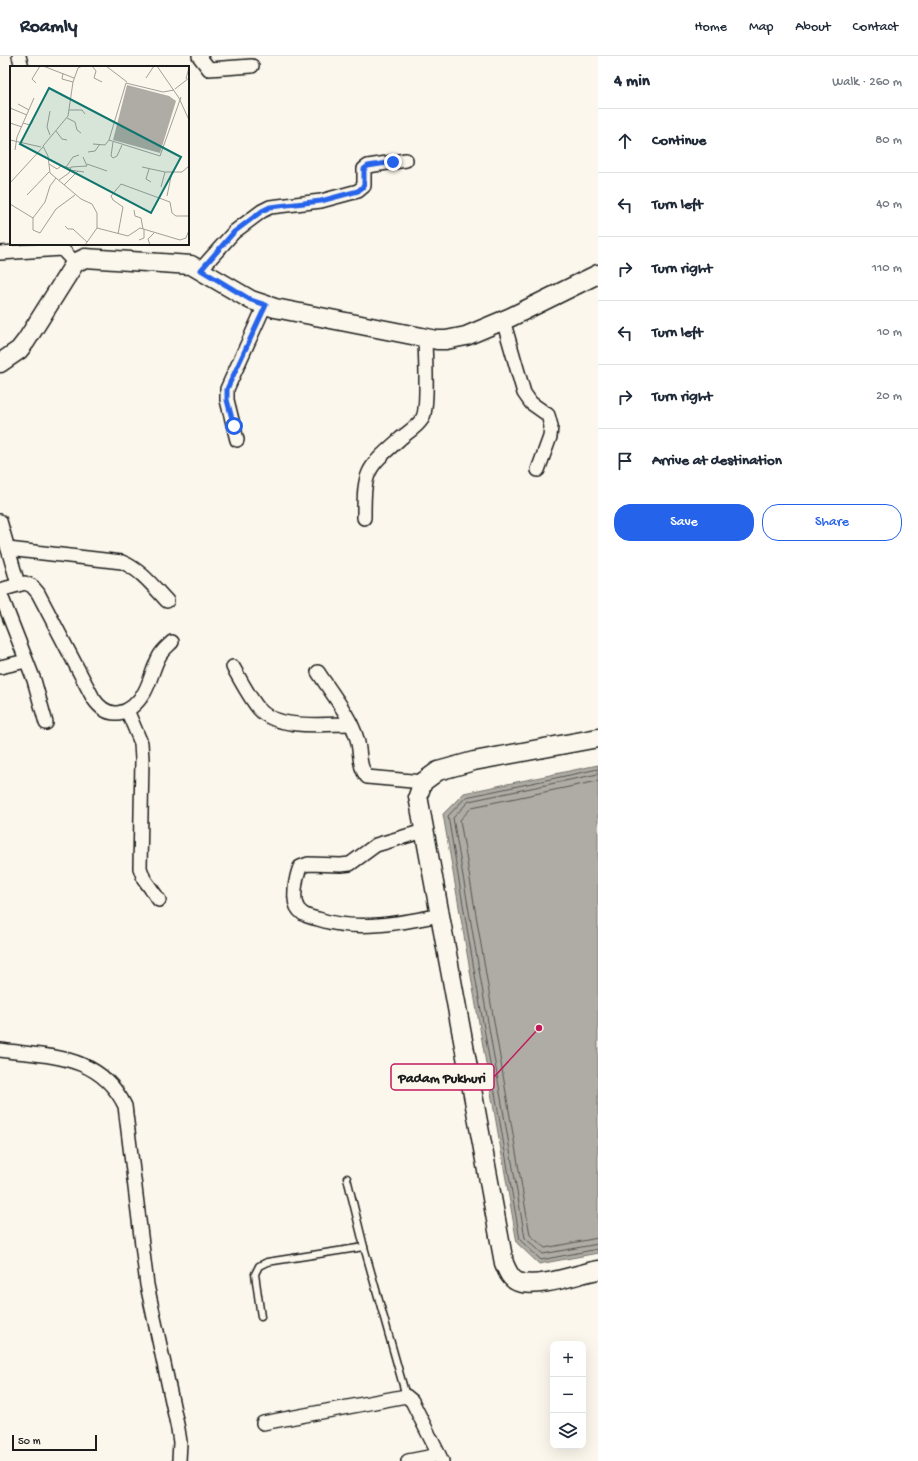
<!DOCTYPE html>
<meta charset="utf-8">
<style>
:root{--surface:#fff;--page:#f6f6f7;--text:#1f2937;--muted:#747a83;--line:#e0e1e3;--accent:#2563eb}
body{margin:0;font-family:"Gochi Hand",sans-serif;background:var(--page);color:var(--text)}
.controls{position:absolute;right:12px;bottom:12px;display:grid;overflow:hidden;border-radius:8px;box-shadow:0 4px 16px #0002}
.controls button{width:36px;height:36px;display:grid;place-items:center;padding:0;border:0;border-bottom:1px solid var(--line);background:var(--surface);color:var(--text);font:20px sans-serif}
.scale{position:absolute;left:12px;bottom:10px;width:85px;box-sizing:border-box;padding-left:4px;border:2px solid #1c1c1c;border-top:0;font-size:11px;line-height:14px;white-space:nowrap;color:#1c1c1c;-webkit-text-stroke:3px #fbf7ec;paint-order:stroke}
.stop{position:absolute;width:12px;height:12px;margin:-9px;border:3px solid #2563eb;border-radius:50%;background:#fff}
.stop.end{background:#2563eb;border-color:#fff;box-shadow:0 1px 4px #0008}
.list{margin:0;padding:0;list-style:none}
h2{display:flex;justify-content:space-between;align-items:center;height:52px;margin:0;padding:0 16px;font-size:17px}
h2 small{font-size:13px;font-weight:400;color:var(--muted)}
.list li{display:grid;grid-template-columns:26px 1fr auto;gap:12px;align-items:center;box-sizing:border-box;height:64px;padding:0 16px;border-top:1px solid var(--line)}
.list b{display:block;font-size:15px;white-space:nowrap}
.list em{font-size:13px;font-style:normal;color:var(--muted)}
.actions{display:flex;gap:8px;padding:12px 16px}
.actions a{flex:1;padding:9px 0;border:1px solid var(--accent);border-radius:16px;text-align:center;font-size:14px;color:var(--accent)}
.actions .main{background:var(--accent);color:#fff}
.icon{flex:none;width:22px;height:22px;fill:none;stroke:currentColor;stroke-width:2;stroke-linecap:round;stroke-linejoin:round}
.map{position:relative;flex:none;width:598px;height:1405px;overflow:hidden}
header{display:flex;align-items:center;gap:24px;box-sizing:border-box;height:56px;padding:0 20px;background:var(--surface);border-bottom:1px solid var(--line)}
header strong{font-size:19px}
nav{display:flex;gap:22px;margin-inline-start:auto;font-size:14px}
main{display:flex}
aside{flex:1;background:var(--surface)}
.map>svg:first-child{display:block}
</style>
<header>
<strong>Roamly</strong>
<nav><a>Home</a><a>Map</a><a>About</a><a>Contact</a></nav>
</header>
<main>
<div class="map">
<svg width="598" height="1405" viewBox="0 0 598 1405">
<rect width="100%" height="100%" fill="#fbf7ec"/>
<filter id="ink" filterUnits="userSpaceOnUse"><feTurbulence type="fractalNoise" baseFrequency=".025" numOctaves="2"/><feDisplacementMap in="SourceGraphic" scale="8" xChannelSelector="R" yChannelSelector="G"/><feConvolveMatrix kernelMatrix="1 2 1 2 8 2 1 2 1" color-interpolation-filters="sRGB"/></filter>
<g filter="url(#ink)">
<path fill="#afaca5" stroke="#74726e" d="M598,709V1197L539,1208L517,1187L443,758L464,737Z"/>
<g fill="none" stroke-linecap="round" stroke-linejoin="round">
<g stroke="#575653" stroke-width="1">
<path d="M598,713L466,741L448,760L520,1184L541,1204L598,1193"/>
<path d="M598,718L469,745L453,762L525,1182L543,1198L598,1188"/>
<path d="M598,725L472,751L460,764L530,1179L545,1192L598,1182"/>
</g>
<defs>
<g id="lane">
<path d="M347,1122L364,1191L406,1340"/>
<path d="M261,1261L255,1218L259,1210L267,1206L364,1191"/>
</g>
<g id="street">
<path d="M19,0L22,11"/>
<path d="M199,0L209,13L252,10"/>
<path d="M0,197L62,193L75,207"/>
<path d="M201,213L234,176L262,155L270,151L321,145L358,135L364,130V113L368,110L406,104"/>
<path d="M503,264L524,337L531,347L548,359L551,370L550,381L538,414"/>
<path d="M237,384L227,344V333L265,249"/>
<path d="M364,462C364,414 366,413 401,382C408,376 417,371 422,363C429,353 425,297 425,281"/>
<path d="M0,465L18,528"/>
<path d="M8,493L122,506C141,514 153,530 167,545"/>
<path d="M0,534L25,527L32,530L38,537L93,642C109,666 130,659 144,637C151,625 153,611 160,599C163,594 168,590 172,586"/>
<path d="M0,537L34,624L46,667"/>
<path d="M0,611L26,605"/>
<path d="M233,611C241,625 249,641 259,653C277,674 325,668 351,668"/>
<path d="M318,616C330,635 351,661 357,683C361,696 358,710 367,721L423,726"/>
<path d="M127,654L141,687L142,703L140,812L144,823L159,844"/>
<path d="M424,775L376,789L350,808L341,809L308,808L300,811C296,821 291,845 299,854C304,860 310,861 318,863C356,876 401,867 440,859"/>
<path d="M0,994C50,1001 100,998 125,1050L147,1229L178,1373L180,1386L179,1405"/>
<path d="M263,1367L406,1340L412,1345L442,1405"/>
<path d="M408,1405L439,1399"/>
</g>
<g id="secondary">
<path d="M0,307L19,294L26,285L75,207L85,202L191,209L251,244L275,252L437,284H446L466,280L511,261L598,218"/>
<path d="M598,682L474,705L438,715L423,726L418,740L504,1207C507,1214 510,1223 518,1226C539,1233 577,1218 598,1214"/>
</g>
</defs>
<use href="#lane" stroke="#1c1c1c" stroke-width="9"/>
<use href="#street" stroke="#1c1c1c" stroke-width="16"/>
<use href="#secondary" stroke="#1c1c1c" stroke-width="21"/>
<use href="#lane" stroke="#fbf7ec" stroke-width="6"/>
<use href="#street" stroke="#fbf7ec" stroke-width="13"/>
<use href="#secondary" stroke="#fbf7ec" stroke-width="18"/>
</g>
</g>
<g fill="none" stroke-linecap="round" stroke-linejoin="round" filter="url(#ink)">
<path stroke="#2563eb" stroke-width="5" d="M234,370L227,344V333L266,249L251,244L201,214L234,176L262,155L270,151L321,145L358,135L364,130V113L368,110L393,106"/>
</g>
<g transform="translate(10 10)">
<rect width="179" height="179" fill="#fbf7ec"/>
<path d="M117,19L159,30L166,35L150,87L103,74Z" fill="#afaca5"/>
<path fill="none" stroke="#a29f99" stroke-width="1" d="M33,0L64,12M72,0L68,2L63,16L58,50L33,80L38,90L40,107L71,133L82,138L87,147V162L75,179M82,0L86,5L84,12L92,16M96,0L117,16M147,0L169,32L179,54M53,7L52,13L63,16M136,12L144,0M176,13L179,1M26,17L22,13L30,0M165,23L179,12M164,24L153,26L116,17L99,74L150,90L171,31M8,38L19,44M0,42L17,49M59,44H72L75,48M40,45L37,61L40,69M57,52L65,56L67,64L71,67M0,57L12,61M13,57L20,59L23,55M46,65L52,73L57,74M0,74L31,81M103,76L101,90L103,92L107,90L112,79M83,78L95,79L99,74M5,84L7,71L24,32M78,86L85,85L90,78M39,98L47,103L51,100L60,102M77,98L97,105M56,101L63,91L69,89M132,101L155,106M139,103L136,113L141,116M60,104L74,106M49,114L59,107L61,101L77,100L73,91M0,117L33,81M54,119L68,105M151,121L155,106H172L179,100M17,129L39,106M157,130L162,106M0,138L23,152V164L30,167L46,143L65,129M124,144L125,150L131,152L133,163M23,152L35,136L40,120L46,112M55,160L58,163H63L77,176M87,162L118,170L130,162L170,174L176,172L179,164M108,168L113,141L103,134L101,130L111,118L160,136L162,147L166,150H179M129,174L134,172V163M140,179L138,173L144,167"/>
<path fill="#0f766e" fill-opacity="0.15" stroke="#0f766e" stroke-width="2" d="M39,22L171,91L141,147L10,78Z"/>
<rect width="179" height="179" fill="none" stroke="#1c1c1c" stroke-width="2"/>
</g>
<path fill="none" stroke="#c2185b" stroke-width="1.5" d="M539 972L494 1021"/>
<circle fill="#c2185b" stroke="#fbf7ec" stroke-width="1.5" cx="539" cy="972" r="4"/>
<rect fill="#fbf7ec" stroke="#c2185b" stroke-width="1.5" x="391" y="1008" width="103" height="26" rx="4"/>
<g font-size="14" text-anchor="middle" font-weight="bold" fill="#1c1c1c">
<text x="442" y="1026">Padam Pukhuri</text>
</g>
</svg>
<div class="controls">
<button>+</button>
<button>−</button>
<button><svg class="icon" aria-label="layers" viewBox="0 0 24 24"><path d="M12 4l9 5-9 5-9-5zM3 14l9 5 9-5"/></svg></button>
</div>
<div class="scale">50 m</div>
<div class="stop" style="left:234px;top:370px"></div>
<div class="stop end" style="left:393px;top:106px"></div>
</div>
<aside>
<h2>4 min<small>Walk · 260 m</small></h2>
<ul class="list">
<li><svg class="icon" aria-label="ahead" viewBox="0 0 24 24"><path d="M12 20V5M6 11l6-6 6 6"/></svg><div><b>Continue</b></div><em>80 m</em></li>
<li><svg class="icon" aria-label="left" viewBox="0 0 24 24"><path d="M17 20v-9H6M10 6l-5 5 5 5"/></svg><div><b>Turn left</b></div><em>40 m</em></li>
<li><svg class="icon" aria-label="right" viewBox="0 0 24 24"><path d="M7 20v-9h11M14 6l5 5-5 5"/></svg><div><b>Turn right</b></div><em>110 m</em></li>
<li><svg class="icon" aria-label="left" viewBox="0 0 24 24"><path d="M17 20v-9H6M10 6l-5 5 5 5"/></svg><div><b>Turn left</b></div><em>10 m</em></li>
<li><svg class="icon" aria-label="right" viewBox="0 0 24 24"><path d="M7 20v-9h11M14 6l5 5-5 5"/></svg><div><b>Turn right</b></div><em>20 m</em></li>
<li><svg class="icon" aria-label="arrive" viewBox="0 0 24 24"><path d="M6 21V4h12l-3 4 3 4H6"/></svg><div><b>Arrive at destination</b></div></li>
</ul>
<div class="actions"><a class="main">Save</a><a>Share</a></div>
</aside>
</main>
